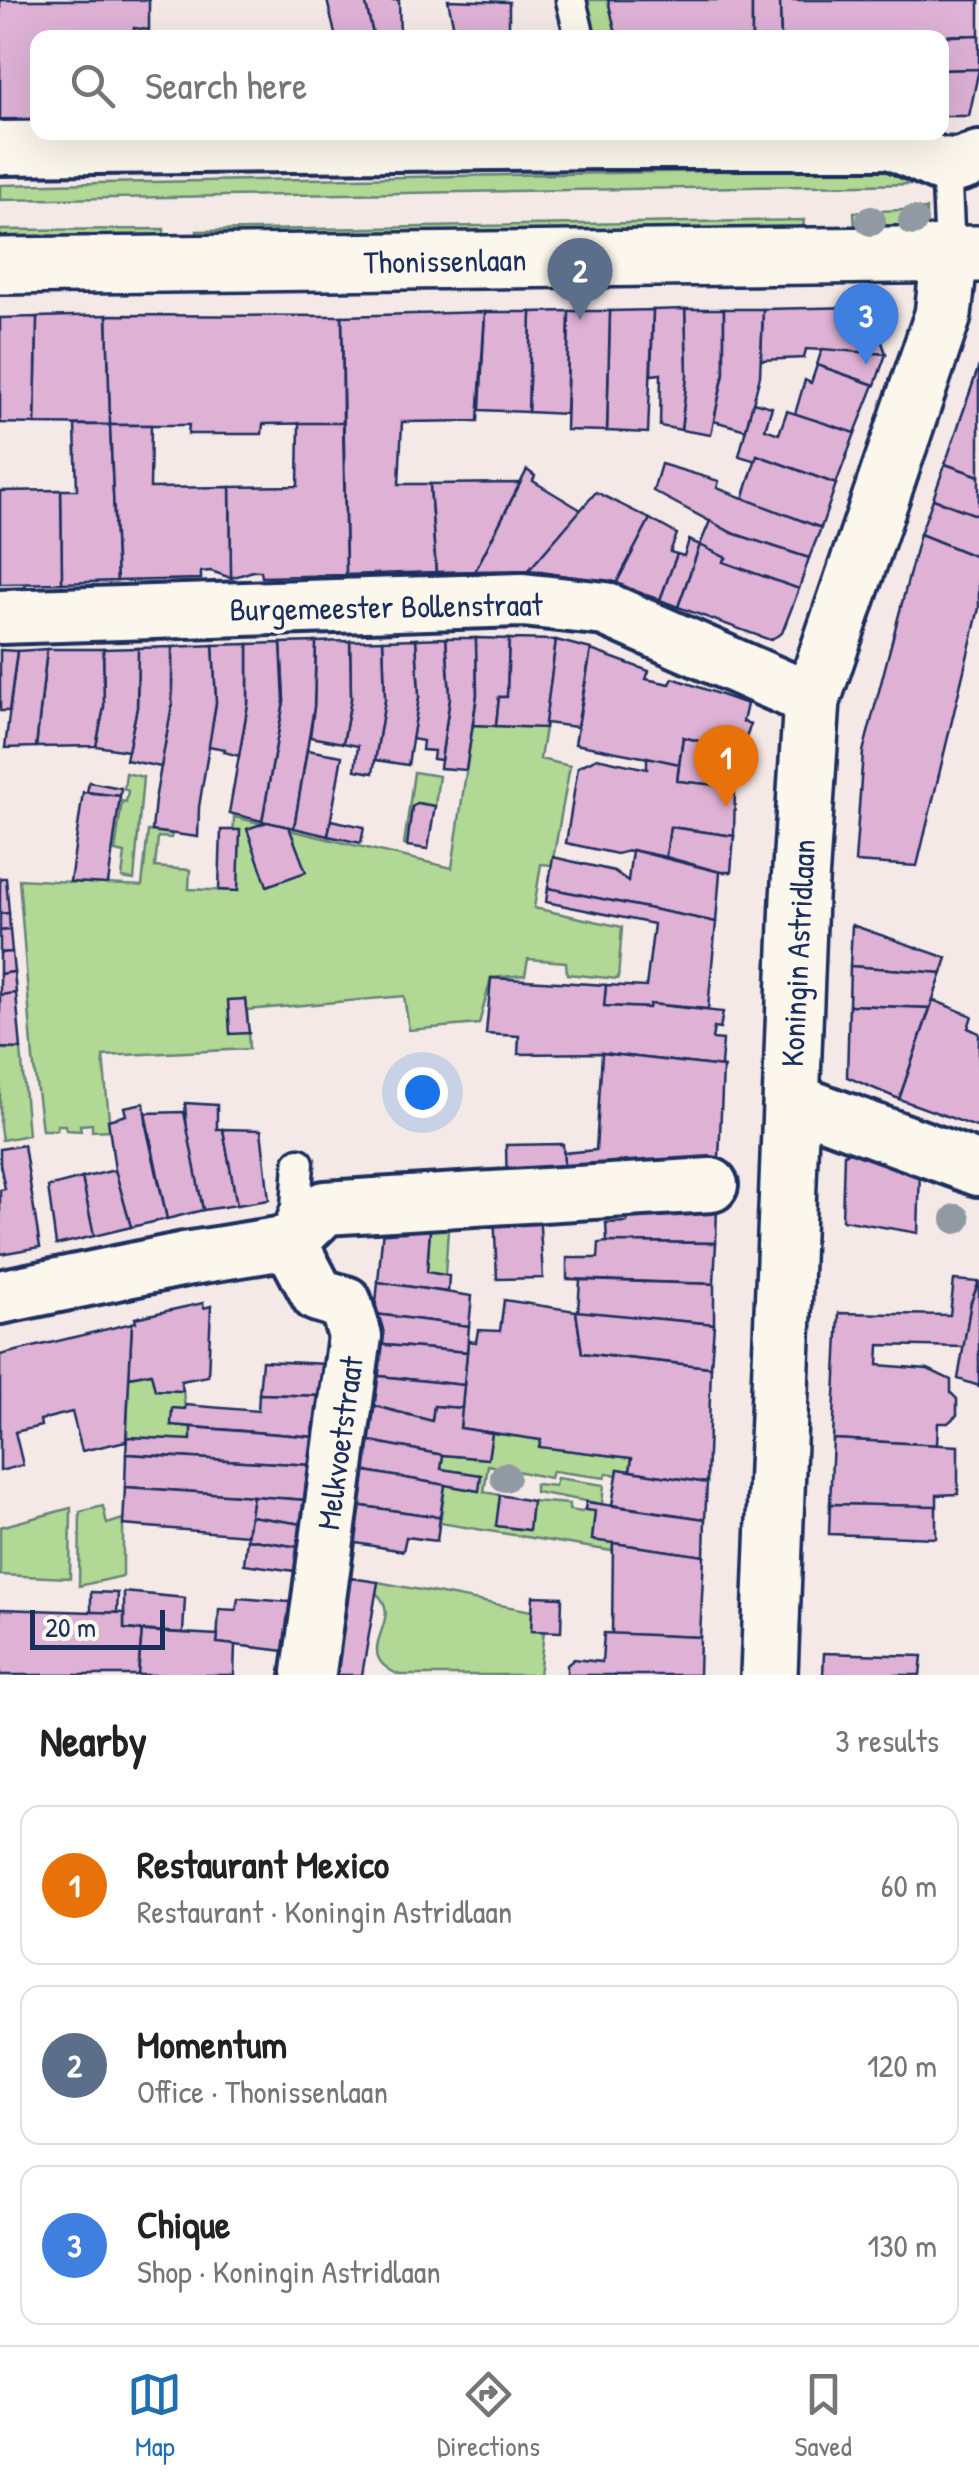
<!DOCTYPE html>
<meta charset="utf-8">
<style>
:root{--surface:#fff;--page:#f6f6f6;--text:#222;--muted:#767676;--line:#e0e0e0;--accent:#1f6fb2}
body{margin:0;font-family:"Patrick Hand",sans-serif;background:var(--page);color:var(--text)}
.scale{position:absolute;left:30px;bottom:25px;width:135px;box-sizing:border-box;padding-left:10px;border:5px solid #1b2f5e;border-top:0;font-size:28px;line-height:35px;white-space:nowrap;color:#1b2f5e;-webkit-text-stroke:8px #fbf7ec;paint-order:stroke}
.you{position:absolute;left:422px;top:1092px;width:35px;height:35px;margin:-25px;border:8px solid #fff;border-radius:50%;background:#1a73e8;box-shadow:0 0 0 15px #1a73e833}
.badge{display:grid;place-items:center;width:65px;height:65px;border-radius:50%;background:var(--accent);color:#fff;font-size:32px;font-weight:700}
.pin{position:absolute;translate:-50% -82px;filter:drop-shadow(0 2px 5px #0008)}
.pin::after{content:'';position:absolute;top:52px;width:35px;height:30px;background:inherit;clip-path:polygon(0 0,100% 0,50% 100%)}
.list{margin:0;padding:0;list-style:none}
h2{display:flex;justify-content:space-between;align-items:center;height:130px;margin:0;padding:0 40px;font-size:42px}
h2 small{font-size:32px;font-weight:400;color:var(--muted)}
.list li{display:grid;grid-template-columns:65px 1fr auto;gap:30px;align-items:center;box-sizing:border-box;height:160px;margin:0 20px 20px;padding:0 20px;border:2px solid var(--line);border-radius:20px}
.list b{display:block;font-size:38px;white-space:nowrap}
.list p{margin:0;font-size:32px;white-space:nowrap;color:var(--muted)}
.list em{font-size:32px;font-style:normal;color:var(--muted)}
.icon{flex:none;width:55px;height:55px;fill:none;stroke:currentColor;stroke-width:2;stroke-linecap:round;stroke-linejoin:round}
.map{position:relative;flex:none;width:979px;height:1675px;overflow:hidden}
.search{position:absolute;background:var(--surface);box-shadow:0 10px 40px #0002;left:30px;right:30px;top:30px;height:110px;display:flex;align-items:center;gap:25px;box-sizing:border-box;padding:0 35px;border-radius:20px;color:var(--muted);font-size:38px}
.sheet{height:670px;background:var(--surface)}
nav{display:flex;justify-content:space-around;align-items:center;box-sizing:border-box;height:140px;border-top:2px solid var(--line);background:var(--surface);font-size:28px;color:var(--muted)}
nav a{display:grid;justify-items:center;gap:5px}
nav .on{color:var(--accent)}
.map>svg:first-child{display:block}
</style>
<div class="map">
<svg width="979" height="1675" viewBox="0 0 979 1675">
<rect width="100%" height="100%" fill="#f5e9e7"/>
<filter id="ink" filterUnits="userSpaceOnUse"><feTurbulence type="fractalNoise" baseFrequency=".01" numOctaves="2"/><feDisplacementMap in="SourceGraphic" scale="20" xChannelSelector="R" yChannelSelector="G"/><feConvolveMatrix kernelMatrix="1 2 1 2 8 2 1 2 1" color-interpolation-filters="sRGB"/></filter>
<g filter="url(#ink)">
<g fill="#b1d894" stroke="#668479" stroke-width="2.5">
<path d="M583,0H608L618,37H592Z"/>
<path d="M917,167L916,184L0,200V185Z"/>
<path d="M926,209V230H855L854,212Z"/>
<path d="M804,220L802,233L198,243L197,231Z"/>
<path d="M164,229V243L0,244V230Z"/>
<path d="M473,725L545,728L540,759L570,766L552,865L541,864L534,908L622,927L618,979L567,974L566,962L528,959L525,975L491,978L479,1024L409,1030L404,996L247,1010L249,1049L103,1056L110,1130L92,1131V1124L80,1125L81,1131L66,1130L65,1125H57V1130H42L33,1059L19,879L142,886L148,831L172,834L171,838L158,837L155,867L190,870L189,889L231,891L234,817L452,868Z"/>
<path d="M414,772L439,776L435,806L417,803L412,807L407,846L404,845Z"/>
<path d="M126,773L143,777L134,880L122,878L125,853L115,851L122,801L126,802L128,791L124,789Z"/>
<path d="M0,1049H21L28,1135L2,1140L0,1127Z"/>
<path d="M431,1215H449L445,1275L427,1272Z"/>
<path d="M151,1373L155,1390L183,1391L185,1409L171,1425L191,1427V1440L127,1437L129,1377Z"/>
<path d="M492,1433L541,1440L540,1447L632,1458L630,1471L618,1469L617,1475L607,1473L605,1478L552,1471L550,1478L488,1465L484,1492L500,1495L497,1526L529,1530L532,1501L569,1504V1510L582,1512L586,1507L585,1510L595,1511L592,1540L613,1543L612,1551L440,1523L445,1485L478,1491L481,1475L441,1469L443,1455L488,1459Z"/>
<path d="M557,1478L604,1485L602,1504L535,1492V1484L555,1486Z"/>
<path d="M103,1506L107,1524L123,1519V1576L79,1586L80,1512Z"/>
<path d="M71,1508L70,1578L0,1575V1527Z"/>
<path d="M378,1582L532,1611L531,1631H544L539,1675H400C346,1653 408,1620 376,1593Z"/>
</g>
<g fill="#deb1d5" stroke="#1b2f5e" stroke-width="2.5">
<path d="M0,0H149V30L134,28V38H38V130L0,127Z"/>
<path d="M327,0H365L374,38H336Z"/>
<path d="M365,0H399L400,38H374Z"/>
<path d="M448,0L509,2V38H456Z"/>
<path d="M608,0H752V38H617Z"/>
<path d="M752,0H780L781,38H752Z"/>
<path d="M780,0H979V35L781,38Z"/>
<path d="M979,35V69L942,70V38H900Z"/>
<path d="M979,69L969,116H942V70Z"/>
<path d="M860,307L874,317L886,354L806,349L804,358L761,360L763,309Z"/>
<path d="M685,309H724V373L711,435L681,430L687,375Z"/>
<path d="M685,309L687,375L681,430L660,426L661,374L651,375L653,310Z"/>
<path d="M724,309H763L760,376L746,430L714,421L724,373Z"/>
<path d="M653,310L648,433L607,431L610,311Z"/>
<path d="M569,311H610L607,431L566,430Z"/>
<path d="M569,311L566,414L528,412L531,312Z"/>
<path d="M485,312H531L528,412L480,410Z"/>
<path d="M485,312L478,421L402,422L399,484H430L436,572L346,575L342,316Z"/>
<path d="M107,315L342,316L343,423L263,424L262,434H188L189,425H110Z"/>
<path d="M107,315L110,425L35,424L37,317Z"/>
<path d="M37,317L35,424L0,423V318Z"/>
<path d="M822,349L886,354L875,385L817,365Z"/>
<path d="M817,365L874,385L855,433L795,414L805,380L811,383Z"/>
<path d="M979,366V476L945,464Z"/>
<path d="M753,402L772,407L765,429L779,434L787,411L855,433L836,484L757,455L756,461L739,456Z"/>
<path d="M299,423H343L346,575L262,577L261,571H253L231,578L230,487L298,486Z"/>
<path d="M75,425H110L117,581L62,583L61,490H77Z"/>
<path d="M110,425H151L150,488L230,487L231,578L211,571L201,572V579L117,581Z"/>
<path d="M757,455L836,484L821,528L743,499Z"/>
<path d="M661,464L719,481L717,488L821,528L809,558L732,533L653,491Z"/>
<path d="M945,464L979,476V516L933,499Z"/>
<path d="M527,470L535,476L533,481L581,510L529,570L475,571Z"/>
<path d="M520,483L475,571L436,572L430,484Z"/>
<path d="M61,490L62,583L0,584V491Z"/>
<path d="M596,492L650,519L616,584L529,570Z"/>
<path d="M933,499L979,516V558L920,534Z"/>
<path d="M650,519L677,534L670,552L677,554L660,600L616,584Z"/>
<path d="M710,521L732,533L809,558L799,589L723,562L726,558L700,545Z"/>
<path d="M920,534L979,558V608L917,866L855,862L863,752Z"/>
<path d="M689,540L700,545L678,607L660,600L677,554L684,556Z"/>
<path d="M700,545L726,558L723,562L799,589L782,633L770,640L678,607Z"/>
<path d="M446,638H476L477,695L466,770L440,768L450,697Z"/>
<path d="M446,638L450,697L441,760L433,759L434,751L422,750L423,741L412,739L419,697L416,639Z"/>
<path d="M476,638L509,639L507,697H499L496,726L473,725L477,695Z"/>
<path d="M416,639L419,697L408,765L375,760L385,700L383,640Z"/>
<path d="M509,639L556,640L545,728L496,726L499,697H507Z"/>
<path d="M383,640L385,700L373,773L355,770L358,746L343,743L351,699L350,641Z"/>
<path d="M556,640L591,649L577,727L545,723Z"/>
<path d="M350,641L351,699L343,743L310,737L314,707L316,642Z"/>
<path d="M316,642L314,707L294,828L262,821L284,701L281,643Z"/>
<path d="M281,643L284,701L262,821L229,813L248,704V644Z"/>
<path d="M248,644V704L239,756L224,752L225,749L208,746L216,703L213,645Z"/>
<path d="M213,645L216,703L199,807L198,837L152,831L155,800L172,705V647Z"/>
<path d="M172,647V705L161,767L126,760L137,707L138,648Z"/>
<path d="M138,648L137,707L128,751L96,746L104,707L103,649Z"/>
<path d="M47,649H103L104,707L96,746L36,747Z"/>
<path d="M47,649L36,747L5,748L17,651Z"/>
<path d="M0,650L17,651L9,711H0Z"/>
<path d="M591,650L649,671L646,679L670,684L673,678L747,704L743,722L751,724L741,752L683,737L679,764L575,744Z"/>
<path d="M683,737L741,752L737,764L735,787L677,781Z"/>
<path d="M307,750L342,756L328,836L294,828Z"/>
<path d="M647,757L679,764L677,781L735,787L734,836L670,827L666,857L632,850L617,854L566,843L578,767L597,758L647,769Z"/>
<path d="M89,782L121,788L120,796L87,792Z"/>
<path d="M83,792L120,796L108,884L70,882Z"/>
<path d="M417,803L435,806L428,849L407,846L412,807Z"/>
<path d="M331,820L364,827L361,843L328,836Z"/>
<path d="M267,822L289,827L306,872L267,886L247,829Z"/>
<path d="M670,827L734,836L731,872H720L666,857Z"/>
<path d="M221,830H240L238,891L219,890Z"/>
<path d="M632,850L720,872L716,922L548,888L553,857L614,871L628,881Z"/>
<path d="M0,878H6L9,913L0,914Z"/>
<path d="M548,888L716,922L708,1009L650,1004L649,1008L604,1006L606,985L646,987L654,924L546,902Z"/>
<path d="M9,913L10,930L0,931V914Z"/>
<path d="M852,925L947,958L942,973L850,966Z"/>
<path d="M10,930L12,952L0,953V931Z"/>
<path d="M12,952L14,972L0,974V953Z"/>
<path d="M850,966L942,973L930,1008L849,1005Z"/>
<path d="M14,972L16,993L0,995V974Z"/>
<path d="M491,978L606,985L604,1006L649,1008L650,1004L723,1012L720,1029L714,1028L712,1039L723,1040L721,1065L723,1067L602,1053L518,1054L519,1036L486,1034Z"/>
<path d="M16,993L21,1049L0,1048V995Z"/>
<path d="M245,999L249,1033L230,1034L228,1000Z"/>
<path d="M933,1000L972,1016L968,1028L979,1033V1128L899,1099Z"/>
<path d="M849,1005L930,1008L899,1099L847,1077Z"/>
<path d="M602,1053L723,1067L718,1181L565,1188L563,1153L596,1150Z"/>
<path d="M144,1103L147,1130L167,1219L131,1227L115,1170L108,1120L126,1115L124,1107Z"/>
<path d="M185,1103L217,1105V1129H223L237,1205L203,1210L187,1132Z"/>
<path d="M184,1112L203,1210L167,1219L145,1113Z"/>
<path d="M223,1129L261,1130L269,1200L237,1205Z"/>
<path d="M563,1144L565,1188L507,1189L506,1145Z"/>
<path d="M24,1145L40,1247L0,1254V1190L5,1189L0,1164V1149Z"/>
<path d="M862,1148L920,1169L918,1233L842,1220L844,1154Z"/>
<path d="M115,1170L131,1227L94,1236L82,1178Z"/>
<path d="M82,1178L94,1236L56,1245L48,1187Z"/>
<path d="M717,1203L716,1243L607,1242L606,1223L627,1222L628,1207Z"/>
<path d="M539,1210L543,1278L497,1279L494,1212Z"/>
<path d="M431,1215L427,1272L449,1276L448,1292L378,1282L384,1217Z"/>
<path d="M607,1242L716,1243L714,1284L567,1279V1258H598L599,1243Z"/>
<path d="M580,1280L714,1284V1324L578,1312Z"/>
<path d="M954,1280L979,1282L971,1302L964,1347L879,1345L878,1365L928,1369L951,1380V1393L957,1399V1415L948,1423H938L937,1445L833,1439L839,1313L950,1315Z"/>
<path d="M378,1282L472,1296L469,1326L375,1314Z"/>
<path d="M979,1282V1386L958,1379L971,1302Z"/>
<path d="M504,1300L576,1311L582,1353L711,1367L707,1483L630,1471L632,1458L539,1447L541,1440L460,1428L468,1341L476,1342L478,1330L500,1331Z"/>
<path d="M203,1303L204,1308L211,1306L208,1376L181,1381L183,1391L155,1390L151,1373L129,1377L132,1323L136,1322L135,1318Z"/>
<path d="M576,1311L714,1324L711,1367L582,1353Z"/>
<path d="M375,1314L469,1326L467,1352L373,1344Z"/>
<path d="M132,1323L126,1441L82,1451L72,1412L40,1420L41,1426L15,1432L23,1465L0,1471V1355Z"/>
<path d="M373,1344L467,1352L464,1385L370,1375Z"/>
<path d="M262,1361L326,1364L321,1396L259,1394Z"/>
<path d="M370,1375L464,1385L462,1408L434,1406L432,1421L367,1404Z"/>
<path d="M259,1394L321,1396L315,1437L171,1425L172,1408L185,1409L186,1405L258,1411Z"/>
<path d="M367,1404L432,1421L434,1406L462,1408L460,1428L492,1433L488,1459L443,1455L365,1440Z"/>
<path d="M191,1427L315,1437L311,1465L126,1454L127,1437L191,1440Z"/>
<path d="M833,1439L958,1446V1494L937,1495V1507L830,1504Z"/>
<path d="M365,1440L443,1455L441,1469L481,1475L479,1491L360,1470Z"/>
<path d="M126,1454L311,1465L305,1500L125,1487Z"/>
<path d="M618,1469L707,1483L705,1519L612,1505Z"/>
<path d="M360,1470L445,1485L440,1517L355,1505Z"/>
<path d="M125,1487L253,1496L247,1535L123,1525Z"/>
<path d="M500,1495L532,1501L529,1530L496,1526Z"/>
<path d="M253,1496L306,1500L302,1524L250,1516Z"/>
<path d="M586,1502L705,1519L704,1556L592,1540L595,1511L585,1510Z"/>
<path d="M830,1504L936,1506V1538L829,1534Z"/>
<path d="M355,1505L440,1517L437,1541L406,1537L403,1551L350,1542Z"/>
<path d="M250,1516L302,1524L299,1547L247,1539Z"/>
<path d="M247,1539L299,1547L295,1571L244,1564Z"/>
<path d="M613,1543L704,1556L700,1637L612,1634Z"/>
<path d="M344,1577L378,1582L362,1675H328Z"/>
<path d="M91,1592L118,1593L117,1613L91,1612Z"/>
<path d="M124,1592L185,1598L183,1633L124,1629Z"/>
<path d="M533,1596L562,1597L561,1632L531,1631Z"/>
<path d="M238,1598L290,1602L285,1651L217,1643L219,1609L236,1610Z"/>
<path d="M0,1609L124,1613V1629L142,1631L138,1675H0Z"/>
<path d="M142,1631L218,1635L217,1643L235,1645L234,1675H138Z"/>
<path d="M604,1633L700,1637L699,1675H567V1665L574,1659L602,1662Z"/>
<path d="M824,1653L922,1656L920,1675H823Z"/>
</g>
<g fill="none" stroke-linecap="round" stroke-linejoin="round">
<defs>
<g id="lane">
<path d="M571,0L580,38"/>
<path d="M950,253L947,184L958,165"/>
<path d="M287,1232L296,1207L299,1163"/>
</g>
<g id="street">
<path d="M0,148L606,142H891L938,164L958,165L979,158"/>
<path d="M0,617L523,600L605,609L812,700"/>
<path d="M791,1100L979,1169"/>
<path d="M290,1242L318,1295L345,1303L355,1336L309,1672"/>
<path d="M0,1297L185,1259L290,1242L325,1208L711,1185"/>
</g>
<g id="secondary">
<path d="M0,266L979,254"/>
<path d="M769,1675L799,898L812,700L943,315L950,253"/>
</g>
</defs>
<use href="#lane" stroke="#1b2f5e" stroke-width="35"/>
<use href="#street" stroke="#1b2f5e" stroke-width="60"/>
<use href="#secondary" stroke="#1b2f5e" stroke-width="62"/>
<use href="#lane" stroke="#fbf7ec" stroke-width="28"/>
<use href="#street" stroke="#fbf7ec" stroke-width="52"/>
<use href="#secondary" stroke="#fbf7ec" stroke-width="55"/>
</g>
<g fill="#919aa3">
<circle cx="871" cy="221" r="15"/>
<circle cx="913" cy="221" r="15"/>
<circle cx="956" cy="1219" r="15"/>
<circle cx="505" cy="1477" r="15"/>
</g>
</g>
<g text-anchor="middle" stroke-width="8" stroke-linejoin="round" paint-order="stroke">
<g font-size="32" fill="#1b2f5e" stroke="#fbf7ec">
<text transform="translate(445 261) rotate(-1)" y="11">Thonissenlaan</text>
<text transform="translate(386 607) rotate(-1)" y="11">Burgemeester Bollenstraat</text>
<text transform="translate(798 953) rotate(-87)" y="11">Koningin Astridlaan</text>
<text transform="translate(340 1443) rotate(-82)" y="11">Melkvoetstraat</text>
</g>
</g>
</svg>
<div class="scale">20 m</div>
<div class="you"></div>
<div class="pin badge" style="left:726px;top:807px;background:#e8710a">1</div>
<div class="pin badge" style="left:580px;top:320px;background:#5c6f8a">2</div>
<div class="pin badge" style="left:866px;top:365px;background:#3f7fe0">3</div>
<div class="search"><svg class="icon" aria-label="search" viewBox="0 0 24 24"><circle cx="10" cy="10" r="6"/><path d="M15 15l6 6"/></svg>Search here</div>
</div>
<section class="sheet">
<h2>Nearby<small>3 results</small></h2>
<ul class="list">
<li><span class="badge" style="background:#e8710a">1</span><div><b>Restaurant Mexico</b><p>Restaurant · Koningin Astridlaan</p></div><em>60 m</em></li>
<li><span class="badge" style="background:#5c6f8a">2</span><div><b>Momentum</b><p>Office · Thonissenlaan</p></div><em>120 m</em></li>
<li><span class="badge" style="background:#3f7fe0">3</span><div><b>Chique</b><p>Shop · Koningin Astridlaan</p></div><em>130 m</em></li>
</ul>
</section>
<nav>
<a class="on"><svg class="icon" aria-label="map" viewBox="0 0 24 24"><path d="M3 6l6-2 6 2 6-2v14l-6 2-6-2-6 2zM9 4v14M15 6v14"/></svg>Map</a>
<a><svg class="icon" aria-label="directions" viewBox="0 0 24 24"><path d="M12 3l9 9-9 9-9-9zM9 14v-3h6M13 9l2 2-2 2"/></svg>Directions</a>
<a><svg class="icon" aria-label="saved" viewBox="0 0 24 24"><path d="M7 4h10v16l-5-4-5 4z"/></svg>Saved</a>
</nav>
